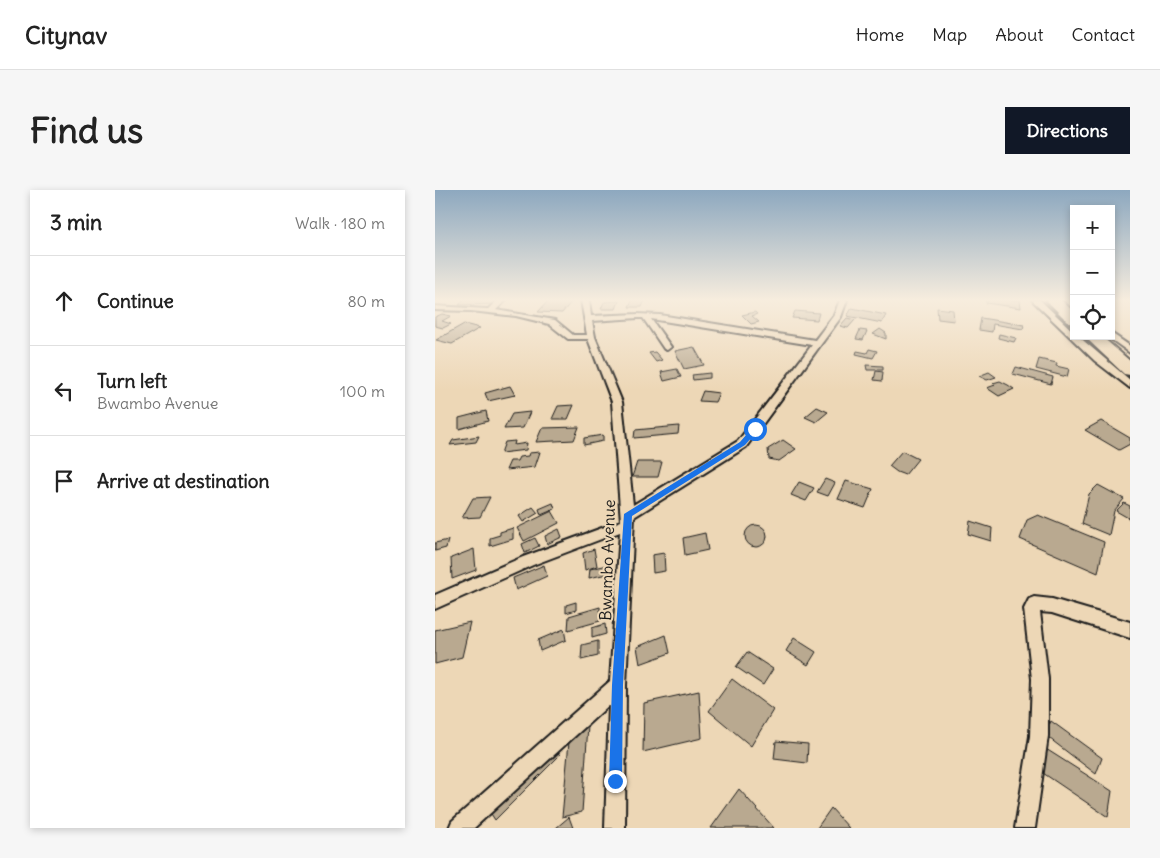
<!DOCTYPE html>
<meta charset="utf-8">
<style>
:root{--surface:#fff;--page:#f6f6f6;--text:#222;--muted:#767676;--line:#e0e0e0;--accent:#111827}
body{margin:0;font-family:Delius,sans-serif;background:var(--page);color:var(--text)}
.controls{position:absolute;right:15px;top:15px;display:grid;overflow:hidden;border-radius:0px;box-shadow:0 2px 8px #0003}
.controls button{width:45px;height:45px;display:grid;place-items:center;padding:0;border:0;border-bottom:1px solid var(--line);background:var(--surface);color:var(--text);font:25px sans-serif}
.stop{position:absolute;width:15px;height:15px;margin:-11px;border:4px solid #1a73e8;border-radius:50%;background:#fff}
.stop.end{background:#1a73e8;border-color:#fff;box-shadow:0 1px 5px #0008}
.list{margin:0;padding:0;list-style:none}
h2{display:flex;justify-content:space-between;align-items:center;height:65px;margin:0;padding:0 20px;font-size:21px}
h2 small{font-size:16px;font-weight:400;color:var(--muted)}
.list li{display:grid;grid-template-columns:32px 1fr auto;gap:15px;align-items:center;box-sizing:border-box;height:90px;padding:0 20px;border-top:1px solid var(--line)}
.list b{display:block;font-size:19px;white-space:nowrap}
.list p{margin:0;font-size:16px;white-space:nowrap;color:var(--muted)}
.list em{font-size:16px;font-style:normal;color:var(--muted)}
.icon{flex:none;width:28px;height:28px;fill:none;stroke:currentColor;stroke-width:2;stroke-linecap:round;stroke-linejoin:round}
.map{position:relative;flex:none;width:695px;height:638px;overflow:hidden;border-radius:0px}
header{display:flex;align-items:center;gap:30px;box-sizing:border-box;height:70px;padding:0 25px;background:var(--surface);border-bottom:1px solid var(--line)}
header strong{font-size:24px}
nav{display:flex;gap:28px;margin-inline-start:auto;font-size:18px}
.intro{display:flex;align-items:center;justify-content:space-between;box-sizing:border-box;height:120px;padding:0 30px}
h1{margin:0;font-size:35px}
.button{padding:12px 22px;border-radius:0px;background:var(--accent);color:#fff;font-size:18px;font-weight:700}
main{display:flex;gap:30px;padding:0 30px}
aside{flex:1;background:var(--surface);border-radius:0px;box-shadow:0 2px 8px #0003}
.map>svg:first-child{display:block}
</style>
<header>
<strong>Citynav</strong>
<nav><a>Home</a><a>Map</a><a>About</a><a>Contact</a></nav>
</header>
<div class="intro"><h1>Find us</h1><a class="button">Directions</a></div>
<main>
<aside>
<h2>3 min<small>Walk · 180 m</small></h2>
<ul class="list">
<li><svg class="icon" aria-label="ahead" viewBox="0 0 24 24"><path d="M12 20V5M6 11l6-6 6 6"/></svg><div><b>Continue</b></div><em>80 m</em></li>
<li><svg class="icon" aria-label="left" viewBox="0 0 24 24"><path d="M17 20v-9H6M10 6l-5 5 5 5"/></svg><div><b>Turn left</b><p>Bwambo Avenue</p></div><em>100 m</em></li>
<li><svg class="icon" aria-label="arrive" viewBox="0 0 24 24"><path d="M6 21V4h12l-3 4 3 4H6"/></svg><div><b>Arrive at destination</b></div></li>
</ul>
</aside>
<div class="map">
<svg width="695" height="638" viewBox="0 0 695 638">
<rect width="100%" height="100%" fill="#edd7b6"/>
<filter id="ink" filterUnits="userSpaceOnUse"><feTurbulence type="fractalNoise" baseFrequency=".02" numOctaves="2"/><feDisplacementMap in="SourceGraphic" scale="10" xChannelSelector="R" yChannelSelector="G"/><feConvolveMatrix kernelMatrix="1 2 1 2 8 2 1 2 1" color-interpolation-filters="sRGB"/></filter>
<g filter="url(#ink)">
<g fill="#b9a990" stroke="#1c1c1c">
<path d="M28,110H62L59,114L24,115Z"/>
<path d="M114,110H126L137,111L127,123L103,122Z"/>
<path d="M197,110H210L207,117H194Z"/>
<path d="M551,110H585L586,118L551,113Z"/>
<path d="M184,111L181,119H166L169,112Z"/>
<path d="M417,118L451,125L447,133L412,126Z"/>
<path d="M502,118L518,120L519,131L503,129Z"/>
<path d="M360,121L384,123L382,130L357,128Z"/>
<path d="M320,122L322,124L317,126L324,132L316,134L307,125Z"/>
<path d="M7,124L16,126L7,131L16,134L8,138L0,136V127Z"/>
<path d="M412,128L420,130L413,138L405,136Z"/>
<path d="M546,128L589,135L588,139L558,134L557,142L544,140Z"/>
<path d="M29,134L45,138L17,154L1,150Z"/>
<path d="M445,139L451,143V149L438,144Z"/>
<path d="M425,140L432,141L428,150L421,149Z"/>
<path d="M564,144L581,148L579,152L563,148Z"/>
<path d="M259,157L269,175L249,179L240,161Z"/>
<path d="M434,159L442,161L438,168L421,164L422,161L432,163Z"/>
<path d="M220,162L227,170L221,172L214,163Z"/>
<path d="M604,169L622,173L621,176L634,179L632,187L601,179Z"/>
<path d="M431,175L448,176V180H432Z"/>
<path d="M581,177L618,187L616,194L578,184Z"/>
<path d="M242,179L246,187L229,191L226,182Z"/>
<path d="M441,181L448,182L447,191L439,190Z"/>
<path d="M554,182L561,187L552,190L544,186Z"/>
<path d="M275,183V188L258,190L257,185Z"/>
<path d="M565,191L573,195L579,199L564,206L552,198L560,195L558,193Z"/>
<path d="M75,196L80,205L53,211L50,203Z"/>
<path d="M268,201L284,203L280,212L264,211Z"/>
<path d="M139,215L133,229H117L123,216Z"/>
<path d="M382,217L393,222L381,232L370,227Z"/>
<path d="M51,221L53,231L24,239V228Z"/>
<path d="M95,222L88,238L69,239L77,224Z"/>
<path d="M666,231L695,248V254L684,260L650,240Z"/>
<path d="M244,236L243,244L199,248L200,240Z"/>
<path d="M144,237L139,250L101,252L107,238Z"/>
<path d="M168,245V251L149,255V248Z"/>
<path d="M44,246L41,252L15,255L18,250Z"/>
<path d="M348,250L361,259L344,271L334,269L333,259Z"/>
<path d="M80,251L79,255L92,253L91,260L66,263L70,252Z"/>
<path d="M467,261L483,269L470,285L462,282L454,276Z"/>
<path d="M105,262L100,277L71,280L75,271H82L84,267L93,266L94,263Z"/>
<path d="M202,272H227L223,287H197Z"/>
<path d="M390,289L400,293L393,306L382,302Z"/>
<path d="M411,291L438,299L430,318L403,309Z"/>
<path d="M364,292L379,298L371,311L356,305Z"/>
<path d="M663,295L689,309L679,321L674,345L647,334L654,304Z"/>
<path d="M55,307L45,327L27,328L38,308Z"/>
<path d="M118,313L120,319L106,325L104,319Z"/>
<path d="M689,313L695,316V329L681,321Z"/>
<path d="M98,317L103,323L88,332L84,326Z"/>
<path d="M117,321L124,333L89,351L82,338Z"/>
<path d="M603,325L669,352L663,383L585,349L592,330Z"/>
<path d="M535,331L557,338L556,351L533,344Z"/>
<circle cx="321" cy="346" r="11"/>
<path d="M78,338V349L55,356V348L65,345V342Z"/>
<path d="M124,339L127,347L112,354L110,346Z"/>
<path d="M270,343L273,360L250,365L248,348Z"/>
<path d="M100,348L104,356L90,363L87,354Z"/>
<path d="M13,350L11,358L0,361V353Z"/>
<path d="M39,359L41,380L17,389L16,368Z"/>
<path d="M159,359L162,376L150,380L148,363Z"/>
<path d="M229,363L230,381L218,383L217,365Z"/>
<path d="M109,375L112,386L81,400L78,388Z"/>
<path d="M173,375L172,384L154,388L155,379Z"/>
<path d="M141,412V420L131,423V415Z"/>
<path d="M165,417V431L133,440L134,426Z"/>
<path d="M35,432L27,467L0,474V440Z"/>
<path d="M170,434L171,444L157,448V438Z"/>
<path d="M129,439L131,450L105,461L103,450Z"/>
<path d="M231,445L235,463L205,474L202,457Z"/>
<path d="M359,448L381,462L373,475L351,461Z"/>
<path d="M163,451V466L146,470L147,455Z"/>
<path d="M312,462L338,479L328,495L301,477Z"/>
<path d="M297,489L338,520L316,556L274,521Z"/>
<path d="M264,501L267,548L208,562L209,513Z"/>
<path d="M616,531L667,568L661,584L610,545Z"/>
<path d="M153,536L147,622L127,627L135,541Z"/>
<path d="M341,551L373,554L372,573L339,569Z"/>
<path d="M115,553L125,565L60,630L51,616Z"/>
<path d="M611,559L677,601L673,627L605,581Z"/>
<path d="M304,599L339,638H276Z"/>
<path d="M396,618L414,638H382Z"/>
<path d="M134,627L138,638H121Z"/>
</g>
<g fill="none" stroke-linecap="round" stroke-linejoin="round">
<defs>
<g id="street">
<path d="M63,110H71L61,120L120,130L138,145H152L146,110H154L156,126L203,124L225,125L380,150L399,125L405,110H412L406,127L311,257L199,327L191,495L190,638H170L174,515L39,638H14L17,631L175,491L185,342L98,375L0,419V405L88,367L186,331L177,212L153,149H133L114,134L81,126L36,121L0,120V116L53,119ZM203,128H208L229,159L232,160L236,157L216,129L377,155L303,251L198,315L187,212L160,147L157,131Z"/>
<path d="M597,110H605L639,142V146H643L695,190V198L660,171Z"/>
<path d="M676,143L695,156V163L673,147L676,146Z"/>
<path d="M599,407L617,409L695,432V448L617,423L605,422L613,489V546L600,638H580L595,546L597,489L589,419L594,409Z"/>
</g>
<g id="highway">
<path d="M611,110H626L639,122V134L634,133Z"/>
<path d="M649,146H666L695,171V185L689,184Z"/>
</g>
</defs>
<use href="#street" stroke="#1c1c1c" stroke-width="4"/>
<use href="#highway" stroke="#1c1c1c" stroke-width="4"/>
<use href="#street" fill="#edd7b6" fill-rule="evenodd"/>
<use href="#highway" fill="#edd7b6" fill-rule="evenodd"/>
</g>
</g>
<linearGradient id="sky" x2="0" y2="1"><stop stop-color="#8da8bf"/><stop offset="0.55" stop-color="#f7edde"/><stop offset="1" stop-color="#f7edde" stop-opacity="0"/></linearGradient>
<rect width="695" height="200" fill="url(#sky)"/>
<path fill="#1a73e8" d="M318,237L324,239L310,255L197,326L188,495L187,591L185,595L180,597L176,595L174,591L177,495L189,324L305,252Z"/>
<g text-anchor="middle" stroke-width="4" stroke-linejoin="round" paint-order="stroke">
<g font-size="16" fill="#1c1c1c" stroke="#edd7b6">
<text transform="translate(172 370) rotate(-88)" y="6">Bwambo Avenue</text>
</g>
</g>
</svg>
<div class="controls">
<button>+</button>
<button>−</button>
<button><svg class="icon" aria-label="locate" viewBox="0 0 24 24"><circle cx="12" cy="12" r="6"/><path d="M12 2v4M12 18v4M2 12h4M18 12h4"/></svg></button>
</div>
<div class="stop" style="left:320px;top:239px"></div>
<div class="stop end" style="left:180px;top:591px"></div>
</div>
</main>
